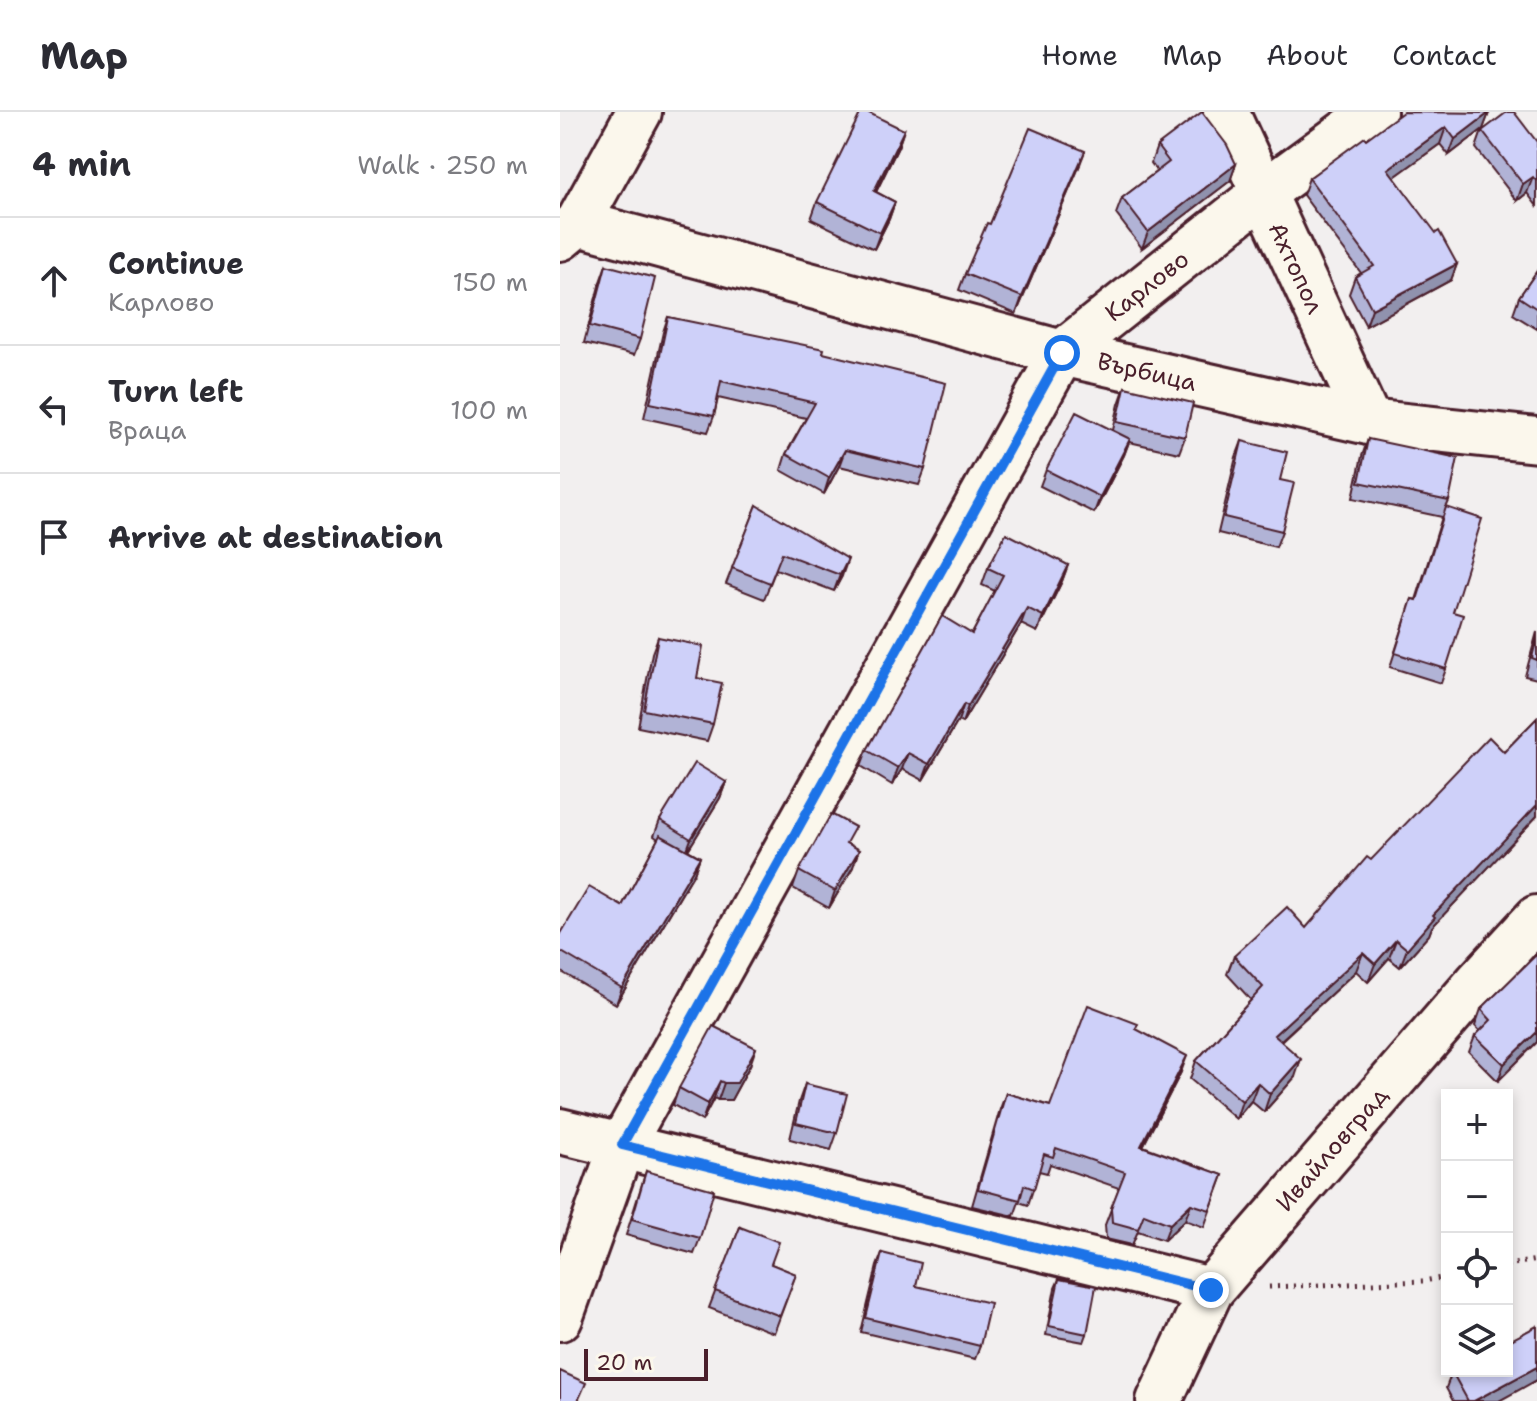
<!DOCTYPE html>
<meta charset="utf-8">
<style>
:root{--surface:#fff;--page:#f7f7f7;--text:#2b2b33;--muted:#7c7c81;--line:#e1e1e2}
body{margin:0;font-family:"Shantell Sans",sans-serif;background:var(--page);color:var(--text)}
.controls{position:absolute;right:24px;bottom:24px;display:grid;overflow:hidden;border-radius:0px;box-shadow:0 4px 12px #0003}
.controls button{width:72px;height:72px;display:grid;place-items:center;padding:0;border:0;border-bottom:2px solid var(--line);background:var(--surface);color:var(--text);font:40px sans-serif}
.scale{position:absolute;left:24px;bottom:20px;width:124px;box-sizing:border-box;padding-left:8px;border:4px solid #4a1f2b;border-top:0;font-size:22px;line-height:28px;white-space:nowrap;color:#4a1f2b;-webkit-text-stroke:6px #fbf7ec;paint-order:stroke}
.stop{position:absolute;width:24px;height:24px;margin:-18px;border:6px solid #1a73e8;border-radius:50%;background:#fff}
.stop.end{background:#1a73e8;border-color:#fff;box-shadow:0 2px 8px #0008}
.list{margin:0;padding:0;list-style:none}
h2{display:flex;justify-content:space-between;align-items:center;height:104px;margin:0;padding:0 32px;font-size:34px}
h2 small{font-size:26px;font-weight:400;color:var(--muted)}
.list li{display:grid;grid-template-columns:52px 1fr auto;gap:24px;align-items:center;box-sizing:border-box;height:128px;padding:0 32px;border-top:2px solid var(--line)}
.list b{display:block;font-size:30px;white-space:nowrap}
.list p{margin:0;font-size:26px;white-space:nowrap;color:var(--muted)}
.list em{font-size:26px;font-style:normal;color:var(--muted)}
.icon{flex:none;width:44px;height:44px;fill:none;stroke:currentColor;stroke-width:2;stroke-linecap:round;stroke-linejoin:round}
.map{position:relative;flex:none;width:977px;height:1289px;overflow:hidden}
header{display:flex;align-items:center;gap:48px;box-sizing:border-box;height:112px;padding:0 40px;background:var(--surface);border-bottom:2px solid var(--line)}
header strong{font-size:38px}
nav{display:flex;gap:44px;margin-inline-start:auto;font-size:28px}
main{display:flex}
aside{flex:1;background:var(--surface)}
.map>svg:first-child{display:block}
</style>
<header>
<strong>Map</strong>
<nav><a>Home</a><a>Map</a><a>About</a><a>Contact</a></nav>
</header>
<main>
<aside>
<h2>4 min<small>Walk · 250 m</small></h2>
<ul class="list">
<li><svg class="icon" aria-label="ahead" viewBox="0 0 24 24"><path d="M12 20V5M6 11l6-6 6 6"/></svg><div><b>Continue</b><p>Карлово</p></div><em>150 m</em></li>
<li><svg class="icon" aria-label="left" viewBox="0 0 24 24"><path d="M17 20v-9H6M10 6l-5 5 5 5"/></svg><div><b>Turn left</b><p>Враца</p></div><em>100 m</em></li>
<li><svg class="icon" aria-label="arrive" viewBox="0 0 24 24"><path d="M6 21V4h12l-3 4 3 4H6"/></svg><div><b>Arrive at destination</b></div></li>
</ul>
</aside>
<div class="map">
<svg width="977" height="1289" viewBox="0 0 977 1289">
<rect width="100%" height="100%" fill="#f2efef"/>
<filter id="ink" filterUnits="userSpaceOnUse"><feTurbulence type="fractalNoise" baseFrequency=".0125" numOctaves="2"/><feDisplacementMap in="SourceGraphic" scale="16" xChannelSelector="R" yChannelSelector="G"/><feConvolveMatrix kernelMatrix="1 2 1 2 8 2 1 2 1" color-interpolation-filters="sRGB"/></filter>
<g filter="url(#ink)">
<g fill="none" stroke-linecap="round" stroke-linejoin="round">
<defs>
<g id="street">
<path d="M666,0L809,310"/>
<path d="M18,111L502,241L809,310L977,328"/>
<path d="M0,126L18,111L79,0"/>
<path d="M0,1019L651,1178"/>
<path d="M0,1206L62,1033L502,241L702,82L814,0"/>
<path d="M599,1289L651,1178L918,870L977,806"/>
</g>
</defs>
<use href="#street" stroke="#4a1f2b" stroke-width="50"/>
<g stroke="#4a1f2b" stroke-width="5" stroke-dasharray="2 6" stroke-linecap="butt">
<path d="M947,1153L977,1148"/>
<path d="M709,1175L863,1169L887,1165"/>
</g>
<use href="#street" stroke="#fbf7ec" stroke-width="44"/>
</g>
<g fill="#b1b3d6" stroke="#4a1f2b" stroke-width="2">
<path d="M929,1L923,17L889,43L880,32L834,65L897,152L891,168L806,214L789,182L795,165L801,161L743,83L749,66L806,27Z"/>
<path d="M344,18L338,35L316,80L335,90L329,107L314,137L251,107L257,90Z"/>
<path d="M922,19L977,30V94L967,81L957,89L916,36Z"/>
<path d="M597,34L676,52L670,69L582,136L556,102L562,86L597,59L591,51Z"/>
<path d="M519,55L456,202L399,178L405,162L430,112Z"/>
<path d="M46,153L80,227L74,243L24,231L40,170Z"/>
<path d="M977,159V217L953,202L959,185Z"/>
<path d="M108,205L263,241L365,357L359,373L279,354L264,382L221,358L226,342L246,306L158,286L154,304L148,320L84,306L103,220Z"/>
<path d="M565,275L625,325L619,341L569,330L564,343L534,401L480,374L486,358L553,318L559,292Z"/>
<path d="M808,327L889,389L886,396L893,500L886,557L881,571L830,555L852,487L856,488L882,405L793,386L802,344Z"/>
<path d="M682,329L720,368L722,419L716,435L658,421L676,345Z"/>
<path d="M197,393L282,464L274,479L216,457L204,487L166,472Z"/>
<path d="M508,453L502,469L477,520L461,512L402,611L398,609L363,668L342,657L332,673L301,654L307,638L412,522L435,479L422,473L428,456Z"/>
<path d="M977,520V567L965,564Z"/>
<path d="M98,525L137,566L153,612L147,629L78,615L92,541Z"/>
<path d="M977,606V704L872,815L869,823L840,855L829,846L808,870L796,859L721,929L735,965L704,1000L691,989L676,1007L630,967L636,949L691,888L667,862L674,844L746,816L811,748L944,640Z"/>
<path d="M166,670L160,686L128,738L140,745L134,761L56,892L0,859V823L62,794L98,727L94,724L100,708Z"/>
<path d="M289,733L293,755L269,796L233,776L239,759Z"/>
<path d="M977,842V930L938,969L909,940L915,924L920,919L915,914L921,897Z"/>
<path d="M576,917L621,960L583,1034L663,1063L644,1115L625,1108L604,1128L578,1119L572,1133L546,1127L545,1113L559,1076L490,1052L487,1061L479,1059L468,1093L459,1090L454,1104L412,1094L440,997L446,981L490,994Z"/>
<path d="M190,953L171,988H158L154,986L142,1009L113,993L119,976Z"/>
<path d="M245,972L277,1021L271,1038L230,1027L239,989Z"/>
<path d="M86,1059L140,1126L134,1142L66,1123Z"/>
<path d="M180,1115L211,1152L236,1162L214,1221L149,1196Z"/>
<path d="M322,1141L420,1234L415,1247L301,1220L317,1154Z"/>
<path d="M499,1167L527,1222L524,1230L486,1223L495,1176Z"/>
<path d="M892,1260L939,1289H893L886,1276Z"/>
</g>
<g fill="#9092ae" stroke="#4a1f2b" stroke-width="2">
<path d="M929,1L923,17L889,43L895,27Z"/>
<path d="M886,15L880,32L822,74L828,57Z"/>
<path d="M344,18L338,35L308,96L314,79Z"/>
<path d="M525,39L519,55L456,202L462,185Z"/>
<path d="M676,52L670,69L582,136L588,120Z"/>
<path d="M973,65L967,81L957,89L963,72Z"/>
<path d="M335,90L329,107L314,137L320,121Z"/>
<path d="M897,152L891,168L806,214L812,197Z"/>
<path d="M570,327L564,343L534,401L540,385Z"/>
<path d="M285,338L279,354L264,382L269,366Z"/>
<path d="M288,447L282,464L274,479L280,463Z"/>
<path d="M508,453L502,469L477,520L483,504Z"/>
<path d="M467,496L461,512L402,611L408,594Z"/>
<path d="M404,592L398,609L363,668L369,652Z"/>
<path d="M348,641L342,657L332,673L338,656Z"/>
<path d="M166,670L160,686L125,743L131,727Z"/>
<path d="M977,693V704L872,815L869,823L840,855L847,837L873,803Z"/>
<path d="M299,738L293,755L269,796L275,779Z"/>
<path d="M140,745L134,761L56,892L62,876Z"/>
<path d="M836,828L829,846L808,870L815,852Z"/>
<path d="M803,841L796,859L707,941L714,923Z"/>
<path d="M977,920V930L938,969L944,952Z"/>
<path d="M196,936L190,953L171,988H158L164,971Z"/>
<path d="M627,944L621,960L575,1050L581,1034Z"/>
<path d="M741,947L735,965L704,1000L710,982Z"/>
<path d="M160,969L154,986L142,1009L148,992Z"/>
<path d="M698,971L691,989L676,1007L682,989Z"/>
<path d="M631,1092L625,1108L604,1128L610,1112Z"/>
<path d="M977,1255V1268L939,1289H914Z"/>
</g>
<g fill="#ced0f9" stroke="#4a1f2b" stroke-width="2">
<path d="M301,0H307L344,18L314,79L335,90L320,121L257,90Z"/>
<path d="M642,0L667,33L676,52L588,120L562,86L609,50L597,34Z"/>
<path d="M843,0L929,1L895,27L886,15L828,57L876,121L879,119L897,152L812,197L795,165L814,154L749,66L805,25L806,27Z"/>
<path d="M947,0H954L977,30V70L973,65L963,72L922,19Z"/>
<path d="M470,16L525,39L462,185L405,162L427,111L430,112Z"/>
<path d="M46,153L95,166L80,227L30,214Z"/>
<path d="M977,159V197L959,185Z"/>
<path d="M108,205L264,237L263,241L386,271L365,357L285,338L269,366L226,342L255,291L161,269L154,304L90,291Z"/>
<path d="M565,275L633,291L625,325L557,310Z"/>
<path d="M516,300L570,327L540,385L486,358Z"/>
<path d="M808,327L898,346L889,389L799,370Z"/>
<path d="M682,329L727,340L720,368L734,371L722,419L664,405Z"/>
<path d="M197,393L288,447L280,463L222,441L210,471L172,456Z"/>
<path d="M886,395L922,407L893,500L903,503L886,557L835,541L852,487L857,488Z"/>
<path d="M446,421L508,453L483,504L467,496L408,594L404,592L369,652L348,641L338,656L307,638L382,504L412,522L443,463L428,456Z"/>
<path d="M98,525L143,534L137,566L162,571L153,612L84,598Z"/>
<path d="M977,525V548L972,546Z"/>
<path d="M977,606V693L873,803L875,805L847,837L836,828L815,852L803,841L714,923L741,947L710,982L698,971L682,989L636,949L703,875L674,844L727,795L746,816L807,745L811,748L929,625L944,640Z"/>
<path d="M135,651L166,670L131,727L100,708Z"/>
<path d="M271,702L295,715L286,731L299,738L275,779L239,759Z"/>
<path d="M100,723L140,745L62,876L0,839V823L29,775L62,794Z"/>
<path d="M977,842V920L944,952L915,924L931,908L921,897Z"/>
<path d="M528,893L578,912L576,917L627,944L581,1034L663,1063L650,1098L631,1092L610,1112L584,1102L578,1117L552,1110L551,1096L565,1060L496,1036L493,1045L484,1042L474,1077L464,1073L460,1088L418,1077L446,981L490,994Z"/>
<path d="M153,914L196,936L177,971H164L160,969L148,992L119,976Z"/>
<path d="M245,972L287,982L277,1021L236,1011Z"/>
<path d="M86,1059L154,1078L140,1126L72,1107Z"/>
<path d="M180,1115L219,1130L211,1152L236,1162L220,1204L155,1179Z"/>
<path d="M322,1141L361,1151L356,1174L430,1191L420,1234L306,1206Z"/>
<path d="M499,1167L536,1174L527,1222L489,1214Z"/>
<path d="M977,1214V1255L914,1289H908L892,1260L947,1259V1230Z"/>
<path d="M0,1259L26,1271L18,1289H0Z"/>
</g>
</g>
<g fill="none" stroke-linecap="round" stroke-linejoin="round" filter="url(#ink)">
<path stroke="#1a73e8" stroke-width="10" d="M502,241L62,1033L651,1178"/>
</g>
<g text-anchor="middle" stroke-width="8" stroke-linejoin="round" paint-order="stroke">
<g font-size="24" fill="#4a1f2b" stroke="#fbf7ec">
<text transform="translate(736 156) rotate(65)" y="8">Ахтопол</text>
<text transform="translate(587 174) rotate(-38)" y="8">Карлово</text>
<text transform="translate(587 260) rotate(13)" y="8">Върбица</text>
<text transform="translate(772 1037) rotate(-49)" y="8">Ивайловград</text>
</g>
</g>
</svg>
<div class="controls">
<button>+</button>
<button>−</button>
<button><svg class="icon" aria-label="locate" viewBox="0 0 24 24"><circle cx="12" cy="12" r="6"/><path d="M12 2v4M12 18v4M2 12h4M18 12h4"/></svg></button>
<button><svg class="icon" aria-label="layers" viewBox="0 0 24 24"><path d="M12 4l9 5-9 5-9-5zM3 14l9 5 9-5"/></svg></button>
</div>
<div class="scale">20 m</div>
<div class="stop" style="left:502px;top:241px"></div>
<div class="stop end" style="left:651px;top:1178px"></div>
</div>
</main>
